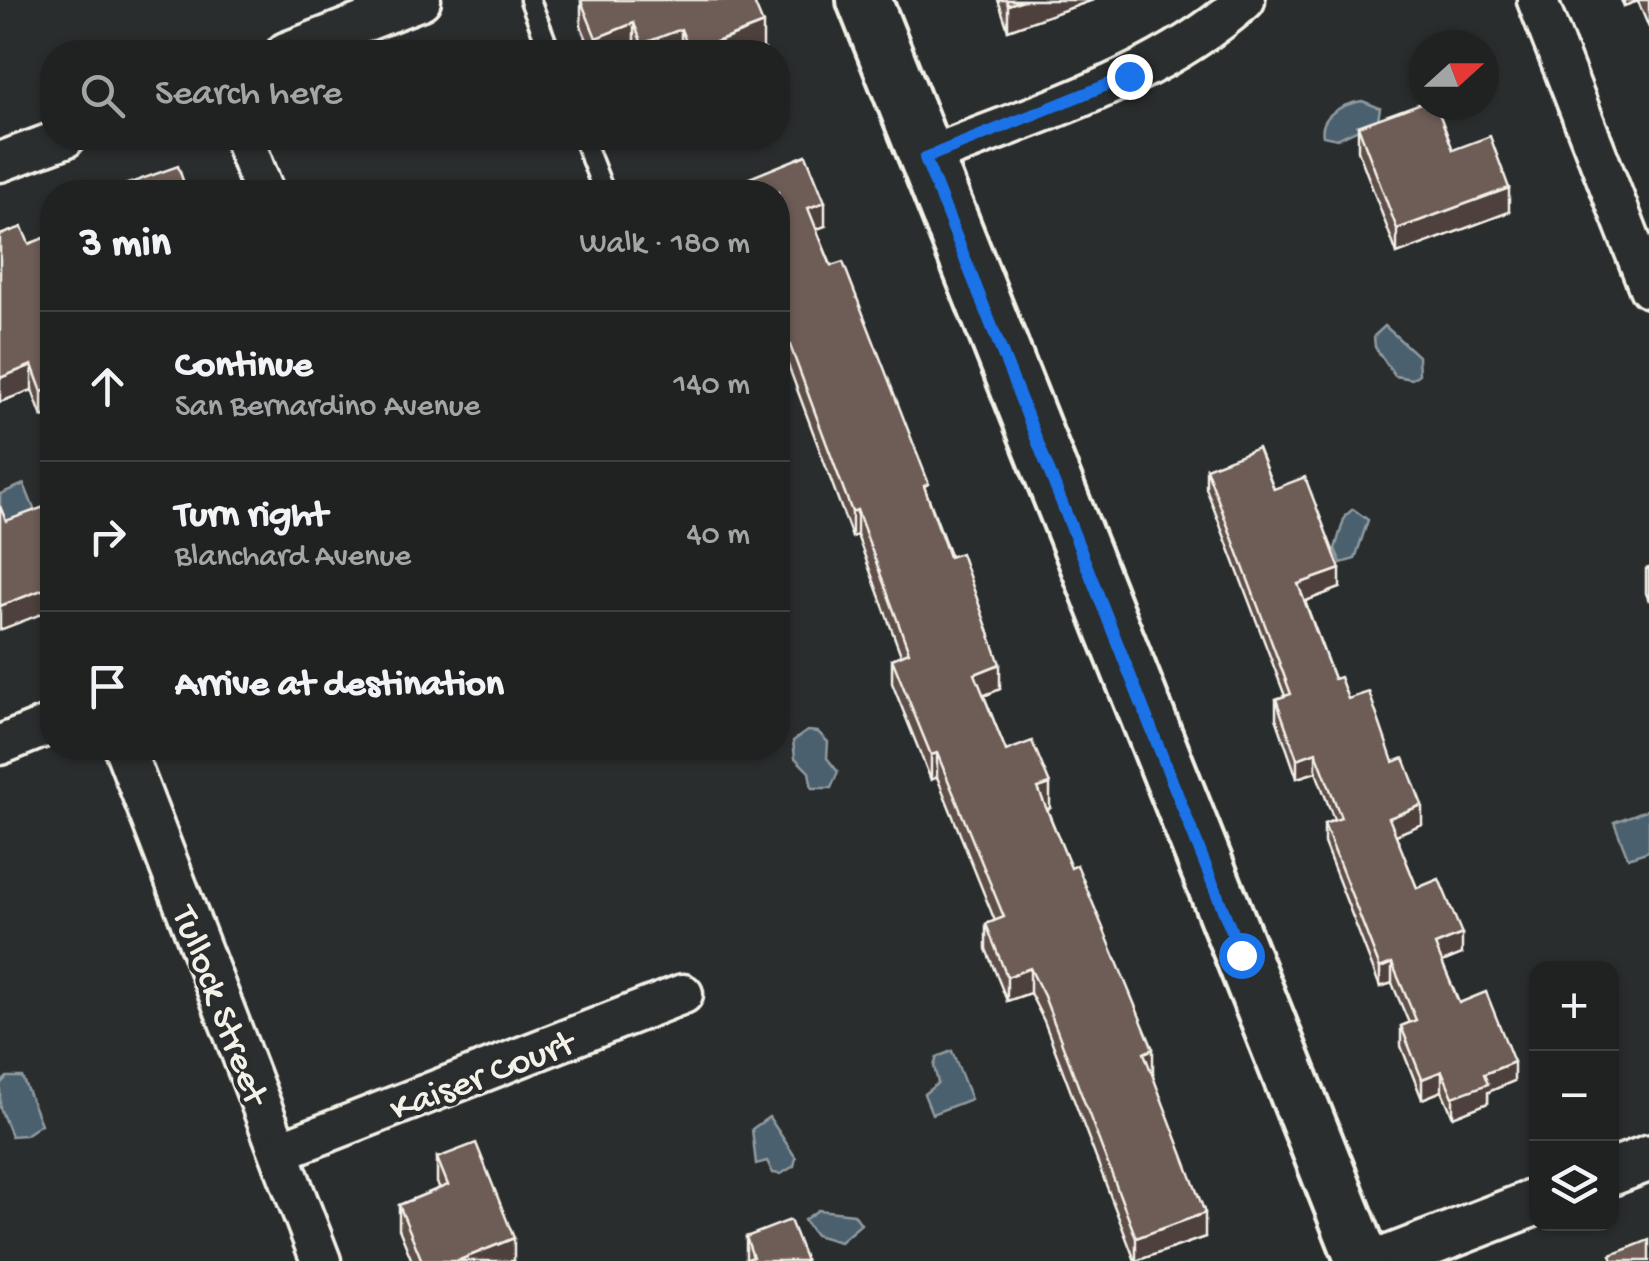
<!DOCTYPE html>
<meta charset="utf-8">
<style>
:root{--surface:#202222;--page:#2d2f2f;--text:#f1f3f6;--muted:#a2a4a5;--line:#3d3f40}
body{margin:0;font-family:"Gochi Hand",sans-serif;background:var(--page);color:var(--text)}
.controls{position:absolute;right:30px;bottom:30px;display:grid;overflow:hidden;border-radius:20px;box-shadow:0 2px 8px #0004}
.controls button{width:90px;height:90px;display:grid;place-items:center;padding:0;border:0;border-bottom:2px solid var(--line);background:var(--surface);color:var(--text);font:50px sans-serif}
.compass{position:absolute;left:1409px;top:30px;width:90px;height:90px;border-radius:50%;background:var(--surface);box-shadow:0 2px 8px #0004;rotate:69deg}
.stop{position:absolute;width:30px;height:30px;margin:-22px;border:8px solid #1a73e8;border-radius:50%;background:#fff}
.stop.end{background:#1a73e8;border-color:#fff;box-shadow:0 2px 10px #0008}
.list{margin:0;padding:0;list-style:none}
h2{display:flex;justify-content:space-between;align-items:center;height:130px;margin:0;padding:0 40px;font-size:42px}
h2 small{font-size:32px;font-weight:400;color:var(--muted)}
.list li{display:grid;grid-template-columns:65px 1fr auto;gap:30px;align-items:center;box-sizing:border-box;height:150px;padding:0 40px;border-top:2px solid var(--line)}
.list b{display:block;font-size:38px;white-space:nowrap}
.list p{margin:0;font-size:32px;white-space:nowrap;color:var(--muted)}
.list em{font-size:32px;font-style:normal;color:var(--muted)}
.icon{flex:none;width:55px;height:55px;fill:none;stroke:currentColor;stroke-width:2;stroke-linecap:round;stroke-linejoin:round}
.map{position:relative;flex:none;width:1649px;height:1261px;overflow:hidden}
.search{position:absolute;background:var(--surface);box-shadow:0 2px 8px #0004;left:40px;top:40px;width:750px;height:110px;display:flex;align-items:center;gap:25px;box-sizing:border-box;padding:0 35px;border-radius:40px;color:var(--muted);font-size:38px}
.panel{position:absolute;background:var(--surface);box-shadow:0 2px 8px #0004;left:40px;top:180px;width:750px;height:580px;border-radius:40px}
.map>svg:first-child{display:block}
</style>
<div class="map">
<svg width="1649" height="1261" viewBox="0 0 1649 1261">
<rect width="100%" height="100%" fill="#2a2d2e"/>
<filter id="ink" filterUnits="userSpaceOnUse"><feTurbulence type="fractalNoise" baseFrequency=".01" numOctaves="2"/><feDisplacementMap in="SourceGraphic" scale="20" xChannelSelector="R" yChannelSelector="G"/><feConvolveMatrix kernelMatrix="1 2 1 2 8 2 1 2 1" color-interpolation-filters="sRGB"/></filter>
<g filter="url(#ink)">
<g fill="#4b606e" stroke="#8f9a9f" stroke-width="2.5">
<path d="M1362,101L1380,108L1378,120L1337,139L1323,136C1319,115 1343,104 1362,101Z"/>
<path d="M1385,326L1418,356L1419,374L1412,379L1395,376L1375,347L1374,336Z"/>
<path d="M24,484L34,509L32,518L12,527L0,518V494Z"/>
<path d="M1353,509L1368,520L1355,559L1341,563L1335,549L1345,516Z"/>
<path d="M807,731L818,732L828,742L827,758L838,772L831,788H812L809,772L795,758L793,741Z"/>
<path d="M1649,809V851L1628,858L1614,822Z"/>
<path d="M952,1051L971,1099L932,1114L924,1094L938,1083L934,1066L937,1057Z"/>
<path d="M7,1077H22L41,1124L25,1135L11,1136L0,1108V1084Z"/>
<path d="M769,1117L796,1158L794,1166L781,1174L773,1173L767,1161L756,1164L752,1129Z"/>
<path d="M818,1210L854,1214L861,1224L840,1242L815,1235L804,1220Z"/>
</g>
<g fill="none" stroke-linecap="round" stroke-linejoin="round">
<defs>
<g id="service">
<path d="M530,0L550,52"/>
<path d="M583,138L604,192"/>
</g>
<g id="minor">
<path d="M1537,0L1649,288"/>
<path d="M286,52L421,0"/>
<path d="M243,138L264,192"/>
<path d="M925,158C1035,113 1156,80 1245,0"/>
<path d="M0,162L65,138"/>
<path d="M0,745L52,724"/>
<path d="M124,748L321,1261"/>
<path d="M280,1151L683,994"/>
</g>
<g id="tertiary">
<path d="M1612,1172L1649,1158"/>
<path d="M1383,1261L1536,1202"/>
</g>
<path id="secondary" d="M864,0L1363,1261"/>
</defs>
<use href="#service" stroke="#f4f1e8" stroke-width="25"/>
<use href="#minor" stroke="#f4f1e8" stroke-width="45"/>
<use href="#tertiary" stroke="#f4f1e8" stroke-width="52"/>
<use href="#secondary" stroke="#f4f1e8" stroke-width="60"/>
<use href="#service" stroke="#2a2d2e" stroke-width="18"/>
<use href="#minor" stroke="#2a2d2e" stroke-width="38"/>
<use href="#tertiary" stroke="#2a2d2e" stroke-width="45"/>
<use href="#secondary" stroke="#2a2d2e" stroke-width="52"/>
</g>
<g fill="#5f4f4b" stroke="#f4f1e8" stroke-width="2.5">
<path d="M998,0H1093L1008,30Z"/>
<path d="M1621,0H1649V28L1638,1L1624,6Z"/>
<path d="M581,1L763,49L754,52H636L634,47L621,52H592L581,26Z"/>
<path d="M1358,126L1509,212L1397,254L1358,150Z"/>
<path d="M778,192L825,226L816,229L929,499L1000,689L984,696L1006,751L1050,808L1047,809L1153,1074H1152L1205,1237L1135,1261L1044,1021L1030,993L1007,1001L986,949V924L995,921L937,777L931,780L892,683V659L901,655L857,535L852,537L778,338Z"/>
<path d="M0,235L29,244L52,235L42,417L32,390L0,402Z"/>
<path d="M1206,468L1340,588L1305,601L1334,679L1393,762L1422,824L1395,835L1417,888L1462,954L1442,962L1459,1003L1514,1081L1488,1092V1103L1453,1117L1442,1091L1422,1099L1401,1046V1026L1409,1023L1392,983L1380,987L1324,843V824L1334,820L1316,772L1297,778L1276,718V699L1285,696L1206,488Z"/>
<path d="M1649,568V601L1646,593V569Z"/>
<path d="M437,1158L514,1261H412L399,1229V1205L440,1188L437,1183Z"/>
<path d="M746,1237L806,1261L746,1260Z"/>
</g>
<g fill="#4d403d" stroke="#f4f1e8" stroke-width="2.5">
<path d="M1023,0H1093L1008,30V5Z"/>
<path d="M1624,0H1638V1L1624,6Z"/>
<path d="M634,23V47L621,52H596V38Z"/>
<path d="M763,24V49L754,52H693Z"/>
<path d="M681,29V52H642V44Z"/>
<path d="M1509,188V212L1397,254V229Z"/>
<path d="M825,202V226L808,233V208Z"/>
<path d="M32,365V390L0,402V378Z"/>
<path d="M52,388V413L42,417V392Z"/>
<path d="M857,510V535L852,537V512Z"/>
<path d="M1340,569V588L1298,604V584Z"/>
<path d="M52,586V610L0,630V606Z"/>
<path d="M1000,664V689L975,699V674Z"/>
<path d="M1316,752V772L1297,778V759Z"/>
<path d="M937,753V777L931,780V755Z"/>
<path d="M1050,784V808L1038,813V788Z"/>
<path d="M1422,805V824L1389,838V818Z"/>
<path d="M1462,934V954L1435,965V945Z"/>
<path d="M1392,963V983L1380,987V968Z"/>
<path d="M1030,968V993L1007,1001V977Z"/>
<path d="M1153,1049V1074L1144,1078V1053Z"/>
<path d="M1514,1062V1081L1488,1092V1103L1453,1117V1097L1484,1074Z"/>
<path d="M1442,1071V1091L1422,1099V1079Z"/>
<path d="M1205,1213V1237L1136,1261V1238Z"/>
<path d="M514,1238V1261H457Z"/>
</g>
<g fill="#6e5c57" stroke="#f4f1e8" stroke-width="2.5">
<path d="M584,0H753L763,24L690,52L681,29L642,44L634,23L596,38L581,1Z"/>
<path d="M1006,0H1023L1008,5Z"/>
<path d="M1424,102V105H1436L1453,150L1490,136L1509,188L1397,229L1358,126Z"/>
<path d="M806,155L825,202L808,208L831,266L843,262L929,484L924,486L949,557L961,553L1000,664L975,674L1006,751L1032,741L1050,784L1038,788L1071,868L1077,865L1153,1049L1144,1053L1205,1213L1136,1238L1044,996L1030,968L1007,977L986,924L1004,917L937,753L931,755L892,659L909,652L857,510L852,512L778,313V192H715Z"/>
<path d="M178,166L187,192H105Z"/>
<path d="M22,227L29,244L52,235V388L42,392L32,365L0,378V235Z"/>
<path d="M1258,448L1274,489L1305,477L1340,569L1298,584L1334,679L1340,677L1348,699L1369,692L1393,762L1404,758L1422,805L1389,818L1417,888L1439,879L1462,934L1435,945L1459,1003L1486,992L1514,1062L1484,1074L1488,1084L1453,1097L1442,1071L1422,1079L1401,1026L1416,1020L1392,963L1380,968L1324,824L1341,818L1316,752L1297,759L1276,699L1291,694L1206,468Z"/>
<path d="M52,504V586L0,606V506L6,521Z"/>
<path d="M476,1143L514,1238L457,1261H422L399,1205L448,1185L437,1158Z"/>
<path d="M790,1220L806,1261H742L753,1257L746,1237Z"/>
<path d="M1649,1240V1261H1613L1611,1255Z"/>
</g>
</g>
<g fill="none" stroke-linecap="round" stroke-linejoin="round" filter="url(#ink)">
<path stroke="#1a73e8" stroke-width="12" d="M1129,76L925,158L1241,955"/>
</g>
<g text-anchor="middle" stroke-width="8" stroke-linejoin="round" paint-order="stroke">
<g font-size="38" fill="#f4f1e8" stroke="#2a2d2e">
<text transform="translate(223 1004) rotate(69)" y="13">Tullock Street</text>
<text transform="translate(481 1073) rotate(-21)" y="13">Kaiser Court</text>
</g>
</g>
</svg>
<div class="controls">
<button>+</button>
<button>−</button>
<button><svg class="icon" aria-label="layers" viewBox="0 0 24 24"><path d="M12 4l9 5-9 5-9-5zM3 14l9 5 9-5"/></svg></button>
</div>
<svg class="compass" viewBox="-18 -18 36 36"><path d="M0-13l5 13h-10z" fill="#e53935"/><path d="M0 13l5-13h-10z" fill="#a2a4a5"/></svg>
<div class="stop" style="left:1241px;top:955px"></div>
<div class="stop end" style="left:1129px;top:76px"></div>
<div class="search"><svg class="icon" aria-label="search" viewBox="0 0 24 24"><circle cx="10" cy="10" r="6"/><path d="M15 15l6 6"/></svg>Search here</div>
<section class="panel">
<h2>3 min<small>Walk · 180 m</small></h2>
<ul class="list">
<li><svg class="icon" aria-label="ahead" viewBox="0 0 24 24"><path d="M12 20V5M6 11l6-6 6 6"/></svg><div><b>Continue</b><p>San Bernardino Avenue</p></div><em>140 m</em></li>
<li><svg class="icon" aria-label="right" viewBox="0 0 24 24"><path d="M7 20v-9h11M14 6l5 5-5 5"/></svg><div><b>Turn right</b><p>Blanchard Avenue</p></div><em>40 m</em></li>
<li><svg class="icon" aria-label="arrive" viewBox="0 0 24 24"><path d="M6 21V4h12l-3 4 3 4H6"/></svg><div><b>Arrive at destination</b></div></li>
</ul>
</section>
</div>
